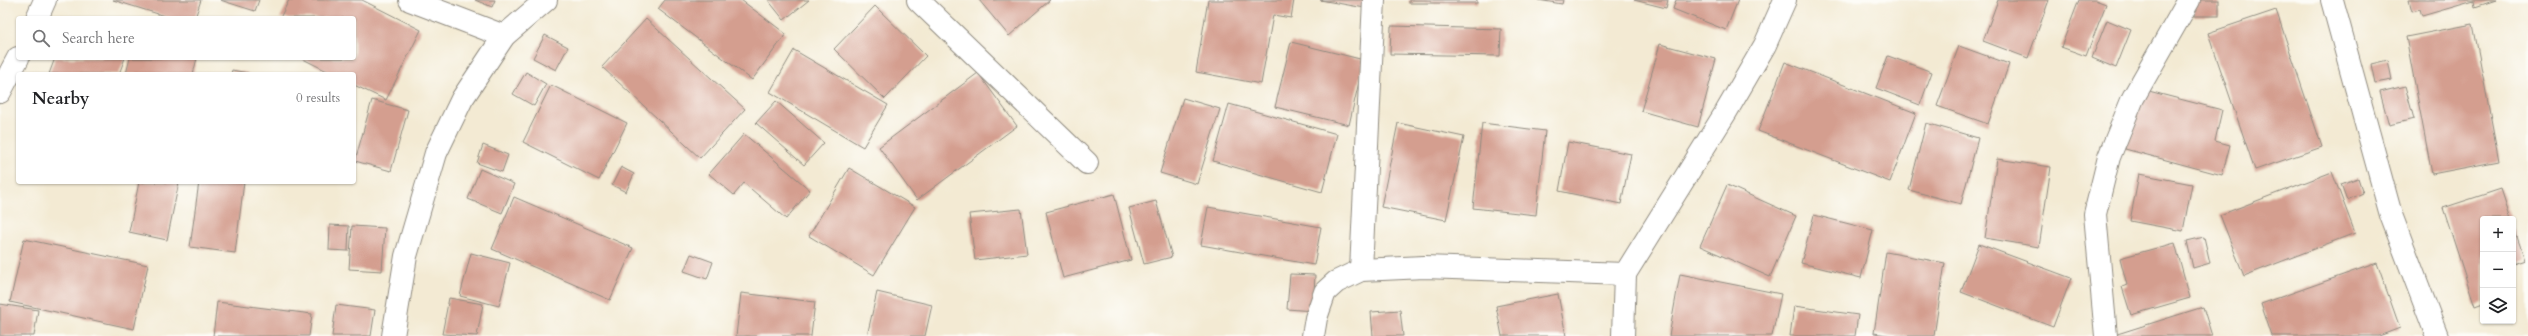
<!DOCTYPE html>
<meta charset="utf-8">
<style>
:root{--surface:#fff;--page:#f2f2f2;--text:#202124;--muted:#757577;--line:#e0e0e0}
body{margin:0;font-family:Cardo,serif;background:var(--page);color:var(--text)}
.controls{position:absolute;right:12px;bottom:12px;display:grid;overflow:hidden;border-radius:4px;box-shadow:0 1px 3px #0004}
.controls button{width:36px;height:36px;display:grid;place-items:center;padding:0;border:0;border-bottom:1px solid var(--line);background:var(--surface);color:var(--text);font:20px sans-serif}
.list{margin:0;padding:0;list-style:none}
h2{display:flex;justify-content:space-between;align-items:center;height:52px;margin:0;padding:0 16px;font-size:17px}
h2 small{font-size:13px;font-weight:400;color:var(--muted)}
.icon{flex:none;width:22px;height:22px;fill:none;stroke:currentColor;stroke-width:2;stroke-linecap:round;stroke-linejoin:round}
.map{position:relative;flex:none;width:2528px;height:336px;overflow:hidden}
.search{position:absolute;background:var(--surface);box-shadow:0 1px 3px #0004;left:16px;top:16px;width:340px;height:44px;display:flex;align-items:center;gap:10px;box-sizing:border-box;padding:0 14px;border-radius:4px;color:var(--muted);font-size:15px}
.panel{position:absolute;background:var(--surface);box-shadow:0 1px 3px #0004;left:16px;top:72px;width:340px;height:112px;border-radius:4px}
.map>svg:first-child{display:block}
</style>
<div class="map">
<svg width="2528" height="336" viewBox="0 0 2528 336">
<rect width="100%" height="100%" fill="#fdfcf7"/>
<filter id="ink" filterUnits="userSpaceOnUse"><feTurbulence type="fractalNoise" baseFrequency=".025" numOctaves="2"/><feDisplacementMap in="SourceGraphic" scale="8" xChannelSelector="R" yChannelSelector="G"/><feConvolveMatrix kernelMatrix="1 2 1 2 8 2 1 2 1" color-interpolation-filters="sRGB"/></filter>
<filter id="wash" filterUnits="userSpaceOnUse"><feTurbulence type="fractalNoise" baseFrequency=".012" numOctaves="4" result="noise"/><feDisplacementMap in="SourceGraphic" scale="16" xChannelSelector="R" yChannelSelector="G"/><feGaussianBlur stdDeviation="0.9" result="paint"/><feColorMatrix in="noise" values="0 0 0 0 0 0 0 0 0 0 0 0 0 0 0 0 0 1.4 0 .05"/><feComposite in="paint" operator="in"/></filter>
<g filter="url(#wash)">
<rect width="100%" height="100%" fill="#f3ead3"/>
<g id="blocks">
<g fill="#d49e8f">
<path d="M113,0H201L195,18H171Z"/>
<path d="M220,0H259L255,11Z"/>
<path d="M289,0H362L421,30L386,100L354,85V74H333L301,58H354V18H280Z"/>
<path d="M475,0H495L492,7Z"/>
<path d="M665,0H741L786,34L752,80L658,9Z"/>
<path d="M768,0H809L784,20Z"/>
<path d="M979,0H1050L1009,36Z"/>
<path d="M1208,0H1294L1291,18L1273,15L1261,84L1196,72Z"/>
<path d="M1320,0H1366L1365,8Z"/>
<rect x="1409" y="0" width="68" height="3"/>
<path d="M1538,0H1563L1562,4Z"/>
<path d="M1634,0H1668L1666,8Z"/>
<path d="M1676,0H1738L1726,30L1673,9Z"/>
<path d="M1998,0H2049L2028,58L1983,41Z"/>
<path d="M2079,0H2095L2106,4L2086,56L2061,47Z"/>
<rect x="2194" y="0" width="25" height="16"/>
<path d="M2409,0H2496L2475,7L2474,1L2422,16L2420,9L2412,11Z"/>
<path d="M875,6L926,56L885,99L834,49Z"/>
<path d="M2276,10L2322,147L2255,170L2208,33Z"/>
<path d="M646,19L745,109L700,158L602,67Z"/>
<path d="M2107,20L2131,30L2116,68L2092,58Z"/>
<path d="M2473,24L2499,161L2432,174L2406,37Z"/>
<path d="M1391,26L1501,29L1500,56L1390,54Z"/>
<path d="M545,35L568,47L556,70L533,58Z"/>
<path d="M1291,42L1364,60L1349,125L1275,107Z"/>
<path d="M1660,44L1716,59L1698,127L1641,111Z"/>
<path d="M1959,46L2009,64L1988,124L1937,106Z"/>
<path d="M794,50L888,105L863,147L770,92Z"/>
<path d="M1888,56L1932,72L1920,105L1876,88Z"/>
<path d="M55,58H125L119,74H49Z"/>
<path d="M130,58H197L193,74H126Z"/>
<path d="M2388,60L2392,80L2375,83L2371,64Z"/>
<path d="M1785,62L1916,113L1890,182L1758,131Z"/>
<path d="M232,70L248,73V74H231Z"/>
<path d="M526,72L546,84L534,106L513,94Z"/>
<path d="M978,73L1017,126L917,200L879,147Z"/>
<path d="M551,85L627,123L599,180L523,142Z"/>
<path d="M2405,86L2414,119L2389,125L2380,92Z"/>
<path d="M2141,89L2222,110L2215,141L2230,145L2222,175L2125,149Z"/>
<path d="M1183,98L1220,109L1197,184L1160,173Z"/>
<path d="M372,100L408,110L391,171L355,161Z"/>
<path d="M776,101L824,143L804,165L756,123Z"/>
<path d="M1229,104L1337,134L1322,192L1213,161Z"/>
<path d="M1398,123L1464,137L1446,220L1381,207Z"/>
<path d="M1482,123L1545,131L1536,215L1473,208Z"/>
<path d="M1926,123L1978,138L1961,204L1909,190Z"/>
<path d="M744,134L810,190L786,219L744,183L734,195L709,174Z"/>
<path d="M1568,142L1631,154L1621,204L1559,191Z"/>
<path d="M483,145L508,155L502,172L477,163Z"/>
<path d="M1997,159L2051,167L2039,247L1985,238Z"/>
<path d="M621,167L634,174L626,192L612,185Z"/>
<path d="M849,168L915,207L874,275L809,236Z"/>
<path d="M480,169L514,184L502,213L468,199Z"/>
<path d="M2332,172L2355,233L2244,276L2220,215Z"/>
<path d="M2139,174L2192,184L2183,231L2130,221Z"/>
<path d="M2358,178L2363,193L2347,200L2341,184Z"/>
<path d="M139,182H179L167,240L129,232Z"/>
<path d="M199,182H244L235,253L190,247Z"/>
<path d="M1727,185L1796,216L1770,277L1700,246Z"/>
<path d="M2501,189L2511,219H2483V303L2475,306L2443,208Z"/>
<path d="M1114,194L1131,260L1063,278L1046,212Z"/>
<path d="M514,197L633,248L610,300L492,249Z"/>
<path d="M1156,201L1172,257L1144,264L1129,208Z"/>
<path d="M1208,207L1321,227L1314,265L1201,245Z"/>
<path d="M1021,209L1027,254L975,260L969,214Z"/>
<path d="M1814,215L1873,230L1861,278L1801,263Z"/>
<path d="M330,225L349,226L348,251L329,250Z"/>
<path d="M2513,225L2525,260L2513,264Z"/>
<path d="M352,226L385,228L382,271L349,269Z"/>
<path d="M2204,237L2210,263L2193,268L2187,241Z"/>
<path d="M24,239L148,265L134,329L10,302Z"/>
<path d="M2175,243L2190,298L2131,315L2122,287L2127,285L2120,258Z"/>
<path d="M1979,244L2071,278L2053,327L1961,292Z"/>
<path d="M1886,252L1945,263L1934,336H1894L1874,333Z"/>
<path d="M471,253L510,263L499,306L460,296Z"/>
<path d="M691,254L713,262L707,279L684,271Z"/>
<path d="M2377,263L2400,328L2379,336H2272L2261,304Z"/>
<path d="M1290,274L1315,275L1313,311L1287,309Z"/>
<path d="M1680,274L1781,294L1772,336H1669Z"/>
<path d="M877,292L932,305L925,336H867Z"/>
<path d="M741,293L815,302L811,336H736Z"/>
<path d="M1558,294L1566,336H1502L1496,306Z"/>
<path d="M449,298L483,304L477,336L442,334Z"/>
<path d="M217,302L312,314L309,336H213Z"/>
<path d="M0,304L38,310L34,336H0Z"/>
<path d="M336,305L375,310L371,336H332Z"/>
<path d="M1794,306L1858,315L1855,336H1790Z"/>
<path d="M2203,307L2212,336H2111Z"/>
<path d="M1400,310L1403,336H1373L1371,312Z"/>
</g>
</g>
</g>
<g filter="url(#ink)">
<use href="#blocks" fill-opacity="0" stroke="#8f8a7f" stroke-width="1"/>
<g fill="none" stroke-linecap="round" stroke-linejoin="round">
<defs>
<g id="minor">
<path d="M410,0L504,36"/>
<path d="M918,0L1087,163"/>
<path d="M2332,0L2391,215L2437,336"/>
<path d="M37,18L45,0"/>
<path d="M0,92L18,58"/>
<path d="M1361,270L1374,0"/>
<path d="M393,336L406,256L436,153L462,99L504,36L546,0"/>
<path d="M1313,336L1316,318L1325,292L1336,282L1361,270L1424,267L1625,274"/>
<path d="M1623,336L1625,274L1726,112L1765,45L1785,0"/>
<path d="M2106,336L2095,214L2109,157L2133,98L2189,0"/>
</g>
</defs>
<use href="#minor" stroke="#8f8a7f" stroke-width="24"/>
<use href="#minor" stroke="#fff" stroke-width="22"/>
</g>
</g>
</svg>
<div class="controls">
<button>+</button>
<button>−</button>
<button><svg class="icon" aria-label="layers" viewBox="0 0 24 24"><path d="M12 4l9 5-9 5-9-5zM3 14l9 5 9-5"/></svg></button>
</div>
<div class="search"><svg class="icon" aria-label="search" viewBox="0 0 24 24"><circle cx="10" cy="10" r="6"/><path d="M15 15l6 6"/></svg>Search here</div>
<section class="panel">
<h2>Nearby<small>0 results</small></h2>
<ul class="list">
</ul>
</section>
</div>
